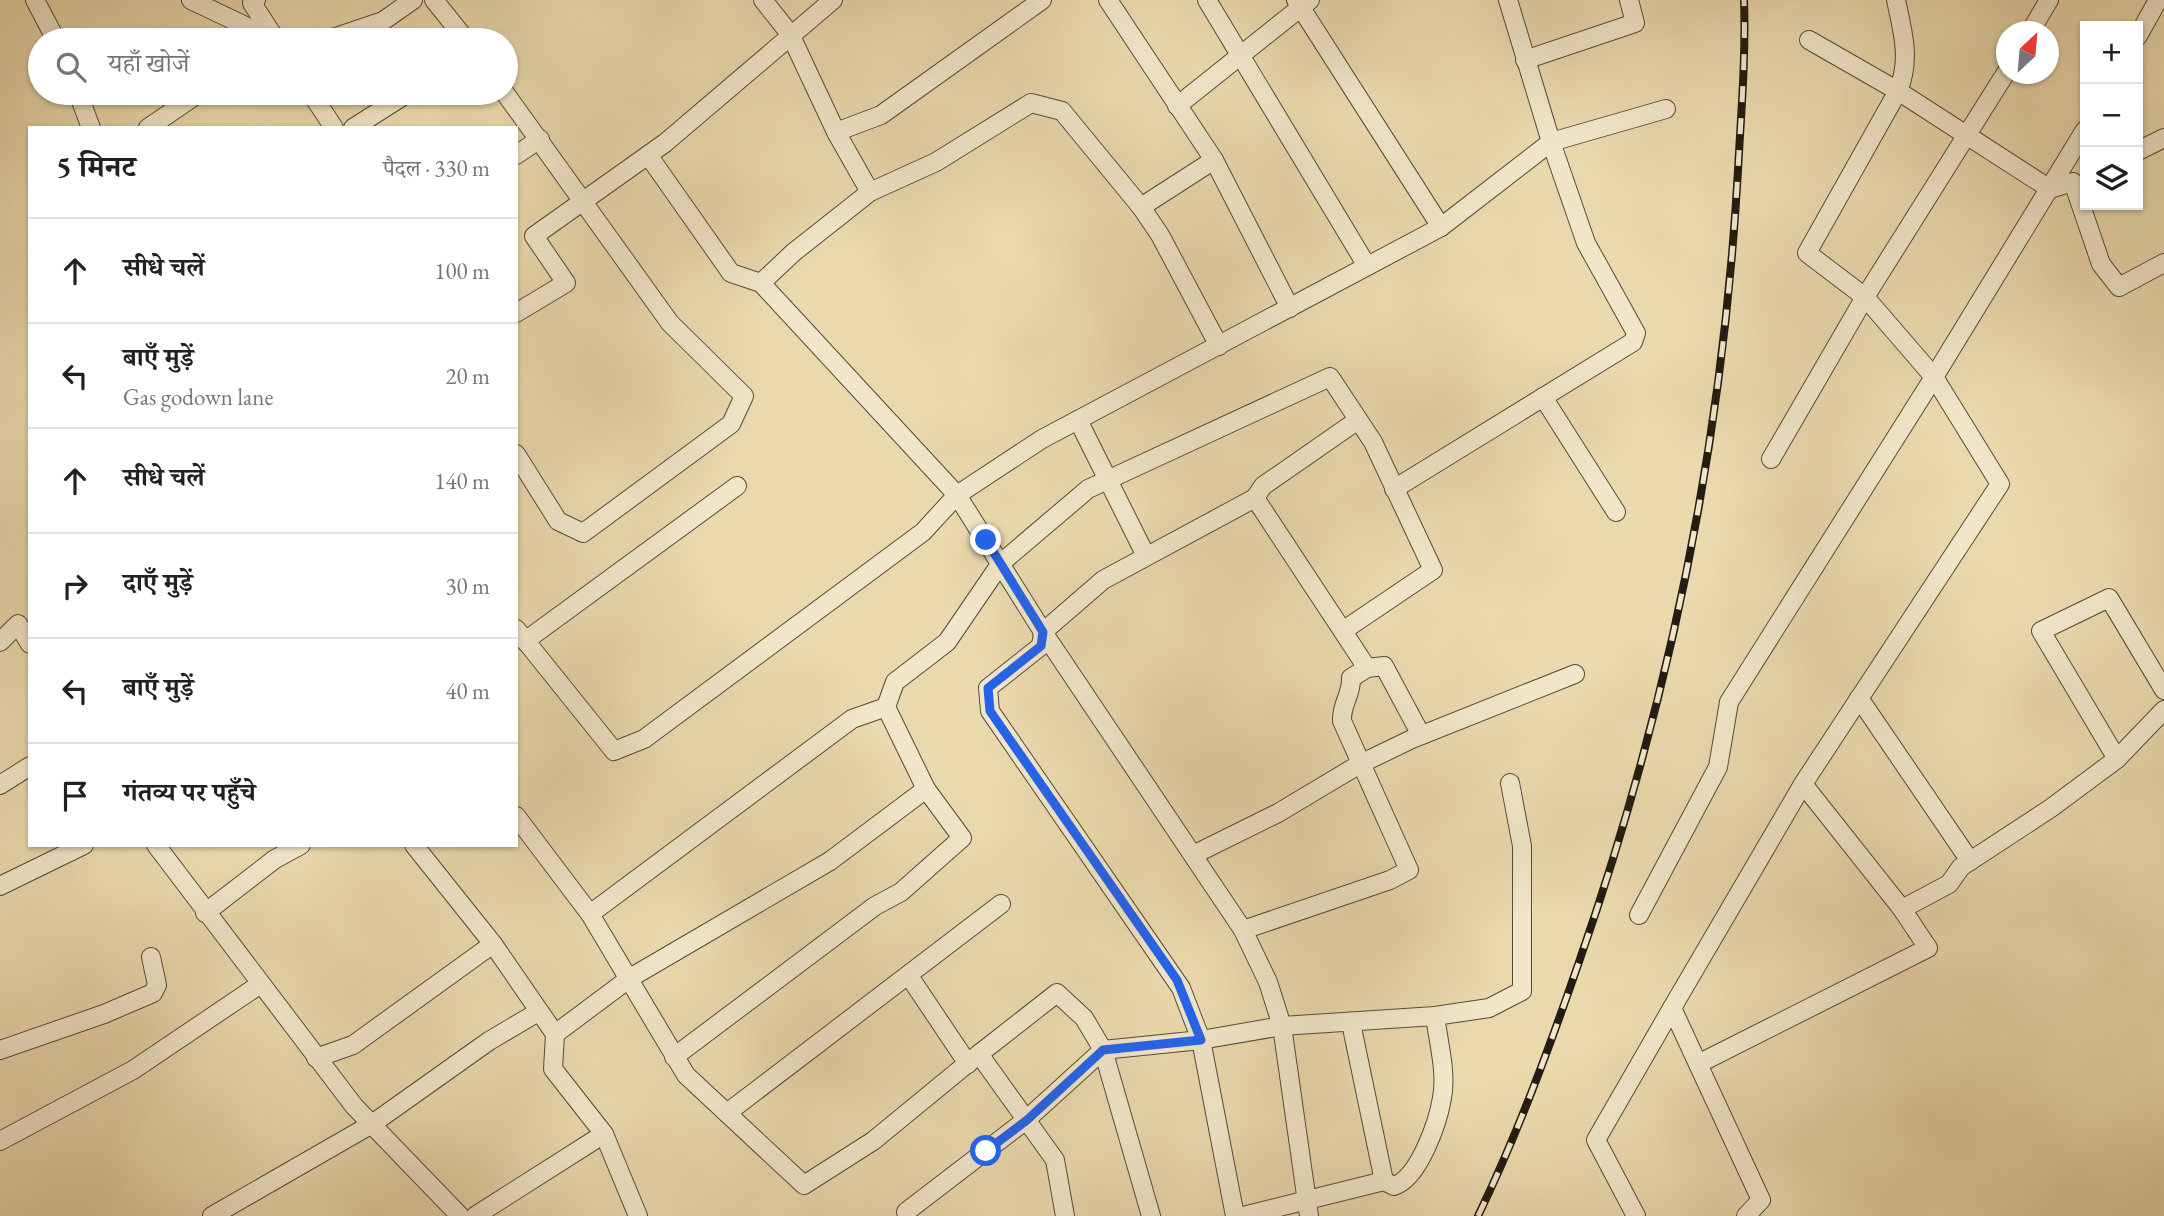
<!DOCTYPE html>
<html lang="hi">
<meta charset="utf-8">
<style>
:root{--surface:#fff;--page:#f6f6f6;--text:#202124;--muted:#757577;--line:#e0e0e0}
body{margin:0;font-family:"EB Garamond","Noto Serif Devanagari",serif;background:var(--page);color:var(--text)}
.controls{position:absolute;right:21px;top:21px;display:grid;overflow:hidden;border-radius:0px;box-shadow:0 2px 5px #0004}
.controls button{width:63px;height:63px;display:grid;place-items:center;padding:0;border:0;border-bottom:2px solid var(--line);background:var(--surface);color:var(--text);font:35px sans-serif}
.compass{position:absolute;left:1996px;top:21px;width:63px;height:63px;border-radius:50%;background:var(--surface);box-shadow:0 2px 5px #0004;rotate:26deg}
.stop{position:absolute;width:21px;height:21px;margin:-16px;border:5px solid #2563eb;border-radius:50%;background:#fff}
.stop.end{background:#2563eb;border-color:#fff;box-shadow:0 2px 7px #0008}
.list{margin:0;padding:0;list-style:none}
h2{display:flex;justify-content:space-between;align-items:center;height:91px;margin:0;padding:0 28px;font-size:30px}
h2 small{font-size:23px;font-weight:400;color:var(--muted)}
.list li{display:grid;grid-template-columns:46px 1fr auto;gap:21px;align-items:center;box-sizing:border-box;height:105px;padding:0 28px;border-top:2px solid var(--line)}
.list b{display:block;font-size:26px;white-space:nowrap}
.list p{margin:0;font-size:23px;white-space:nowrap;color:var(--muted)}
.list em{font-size:23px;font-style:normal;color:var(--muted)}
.icon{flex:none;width:38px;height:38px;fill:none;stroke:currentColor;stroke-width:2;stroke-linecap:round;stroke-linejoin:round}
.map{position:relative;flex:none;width:2164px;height:1216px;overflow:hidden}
.search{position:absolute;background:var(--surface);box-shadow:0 2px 5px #0004;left:28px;top:28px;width:490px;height:77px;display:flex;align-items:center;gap:18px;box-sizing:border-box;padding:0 24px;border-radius:38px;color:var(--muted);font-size:26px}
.panel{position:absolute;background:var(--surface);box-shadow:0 2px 5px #0004;left:28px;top:126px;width:490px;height:721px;border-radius:0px}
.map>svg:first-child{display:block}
</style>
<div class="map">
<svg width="2164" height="1216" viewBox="0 0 2164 1216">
<rect width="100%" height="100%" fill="#ead9ad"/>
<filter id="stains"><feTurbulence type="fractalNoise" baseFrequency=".00286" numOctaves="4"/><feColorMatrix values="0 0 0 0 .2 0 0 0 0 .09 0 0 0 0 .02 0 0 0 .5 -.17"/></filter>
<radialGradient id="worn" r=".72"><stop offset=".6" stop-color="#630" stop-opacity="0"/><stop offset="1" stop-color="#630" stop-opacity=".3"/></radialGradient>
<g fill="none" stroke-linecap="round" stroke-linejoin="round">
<defs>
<g id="minor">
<path d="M35,0L56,40"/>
<path d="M191,0L275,40"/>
<path d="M256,0L252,3L276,40"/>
<path d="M434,0L466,40"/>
<path d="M763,0L790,34L836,132L870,192"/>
<path d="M1108,0L1214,160L1290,308"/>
<path d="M1207,0L1367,266"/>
<path d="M1296,0L1441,227"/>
<path d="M2030,32L2049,0"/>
<path d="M2138,36L2158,0"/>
<path d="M327,40L383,21L413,0"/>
<path d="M1809,40L1898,91L2050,189L2073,182L2101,264L2119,287L2164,263"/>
<path d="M1525,60L1635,23L1629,0"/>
<path d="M78,93L91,128"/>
<path d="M311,93L334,128"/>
<path d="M505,93L670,323L744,396L731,424L583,533L558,521L516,454"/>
<path d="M1177,106L1310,0"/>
<path d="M148,128L199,93"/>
<path d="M353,128L408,93"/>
<path d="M836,132L881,115L1042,0"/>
<path d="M2138,151L2164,138"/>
<path d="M516,155L540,139"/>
<path d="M648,155L731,273L761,283L957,495L1043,632L1243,930L1268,982L1282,1026L1309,1216"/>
<path d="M1141,207L1214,160"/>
<path d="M761,283L794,252L870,192L936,162L1031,103L1062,111L1141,207L1160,235L1219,346"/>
<path d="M516,313L566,283L534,236L665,143L833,0"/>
<path d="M1543,397L1616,512"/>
<path d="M1078,420L1145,554"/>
<path d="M1358,420L1263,486L1255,498L1367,668"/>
<path d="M1771,459L1865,297L2007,71"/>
<path d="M1394,489L1633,342L1636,333L1586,243L1551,142L1666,109"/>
<path d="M516,629L614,751L644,739L923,532L957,495L1042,439L1441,227L1551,142L1508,0"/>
<path d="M525,641L737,486"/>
<path d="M0,642L18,624L30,644"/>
<path d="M1859,698L1970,861"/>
<path d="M2117,759L2041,631L2109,598L2164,690"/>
<path d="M0,785L30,766"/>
<path d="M516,816L590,914L686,1075L804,1185L873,1141L979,1054L1055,1160L1065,1216"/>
<path d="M156,845L354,1106L460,1216"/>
<path d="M414,845L493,944L555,1034L553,1069L604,1134"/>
<path d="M1193,855L1278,813L1360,764L1412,739L1575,674"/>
<path d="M0,886L84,845"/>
<path d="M1902,909L1949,884L1961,867L2051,808L2117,759L2164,710"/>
<path d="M205,913L275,859L301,845"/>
<path d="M590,914L852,719L886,707"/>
<path d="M1639,915L1718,767L1729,702L1934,377L1865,297L1807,253L1898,91C1911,60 1903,33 1896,0"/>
<path d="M1243,930L1390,880L1409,870L1342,721C1341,704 1352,694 1351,678L1367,668L1384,666L1421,735"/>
<path d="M909,976L968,1064"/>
<path d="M1351,1023L1384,1181"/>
<path d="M555,1034L630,978L830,861L926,789"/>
<path d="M0,1050L104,1014L153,993L157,985L151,957"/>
<path d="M674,1057L875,906L901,892L962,838L926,789L886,707L895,682L947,642L1001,563L1088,489L1330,377L1373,442L1433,570L1344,630"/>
<path d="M316,1058L353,1045L493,944"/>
<path d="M1698,1064L1928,948L1902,909L1803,784"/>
<path d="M727,1113L1001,904"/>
<path d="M0,1141L133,1070L259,985"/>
<path d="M906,1212L1026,1120L1103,1050L1084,1018L1057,993L979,1054"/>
<path d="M212,1216L372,1124L489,1041L538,1012"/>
<path d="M475,1216L604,1134L638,1216"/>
<path d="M1151,1216L1103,1050L1201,1040L1282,1026L1435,1016L1489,1008L1522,991V846L1510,783"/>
<path d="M1235,1216L1201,1040L1181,988L990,711L988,688L1041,646L1043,632L1103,580L1255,498"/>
<path d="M1243,1216L1384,1181L1394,1186C1419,1178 1438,1122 1442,1098C1447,1073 1438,1040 1435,1016"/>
<path d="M1636,1216L1596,1140L1672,1008"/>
<path d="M1746,1216L1761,1200L1672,1008L1803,784L2000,484L1934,377L2085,130"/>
</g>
</defs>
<use href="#minor" stroke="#554b39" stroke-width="20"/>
<use href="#minor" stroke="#f1e6ca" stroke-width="18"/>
<defs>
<path id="rail" d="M1478,1216C1518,1133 1550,1046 1580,959C1669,704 1723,439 1738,170C1741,114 1746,57 1744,0"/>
</defs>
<use href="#rail" stroke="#231c12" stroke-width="8"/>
<use href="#rail" stroke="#f1e6ca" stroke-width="5" stroke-dasharray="16" stroke-linecap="butt"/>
</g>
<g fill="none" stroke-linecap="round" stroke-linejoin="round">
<path stroke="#2563eb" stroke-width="9" d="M986,540L1043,632L1041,646L988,688L990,711L1177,980L1201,1040L1103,1050L1027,1120L986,1151"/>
</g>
<rect width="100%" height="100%" filter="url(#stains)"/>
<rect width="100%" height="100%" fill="url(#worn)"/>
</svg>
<div class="controls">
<button>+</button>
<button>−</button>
<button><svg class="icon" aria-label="layers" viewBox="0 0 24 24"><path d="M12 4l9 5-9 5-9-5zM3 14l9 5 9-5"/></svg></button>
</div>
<svg class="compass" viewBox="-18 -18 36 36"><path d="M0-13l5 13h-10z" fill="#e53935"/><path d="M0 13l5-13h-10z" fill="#757577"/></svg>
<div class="stop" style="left:986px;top:1151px"></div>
<div class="stop end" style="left:986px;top:540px"></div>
<div class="search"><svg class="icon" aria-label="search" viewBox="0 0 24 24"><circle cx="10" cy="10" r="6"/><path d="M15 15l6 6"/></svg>यहाँ खोजें</div>
<section class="panel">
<h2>5 मिनट<small>पैदल · 330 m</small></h2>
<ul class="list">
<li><svg class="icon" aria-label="ahead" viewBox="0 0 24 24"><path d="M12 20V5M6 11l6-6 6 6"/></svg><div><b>सीधे चलें</b></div><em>100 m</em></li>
<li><svg class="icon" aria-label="left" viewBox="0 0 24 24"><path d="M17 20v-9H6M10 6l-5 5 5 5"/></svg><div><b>बाएँ मुड़ें</b><p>Gas godown lane</p></div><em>20 m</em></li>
<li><svg class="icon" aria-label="ahead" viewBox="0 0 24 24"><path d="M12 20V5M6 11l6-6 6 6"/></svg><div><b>सीधे चलें</b></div><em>140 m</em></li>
<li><svg class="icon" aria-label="right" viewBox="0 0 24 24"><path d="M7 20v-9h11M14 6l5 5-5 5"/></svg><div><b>दाएँ मुड़ें</b></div><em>30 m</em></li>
<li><svg class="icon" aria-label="left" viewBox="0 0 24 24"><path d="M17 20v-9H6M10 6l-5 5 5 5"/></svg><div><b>बाएँ मुड़ें</b></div><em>40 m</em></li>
<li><svg class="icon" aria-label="arrive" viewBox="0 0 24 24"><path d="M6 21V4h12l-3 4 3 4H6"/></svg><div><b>गंतव्य पर पहुँचे</b></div></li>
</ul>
</section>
</div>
